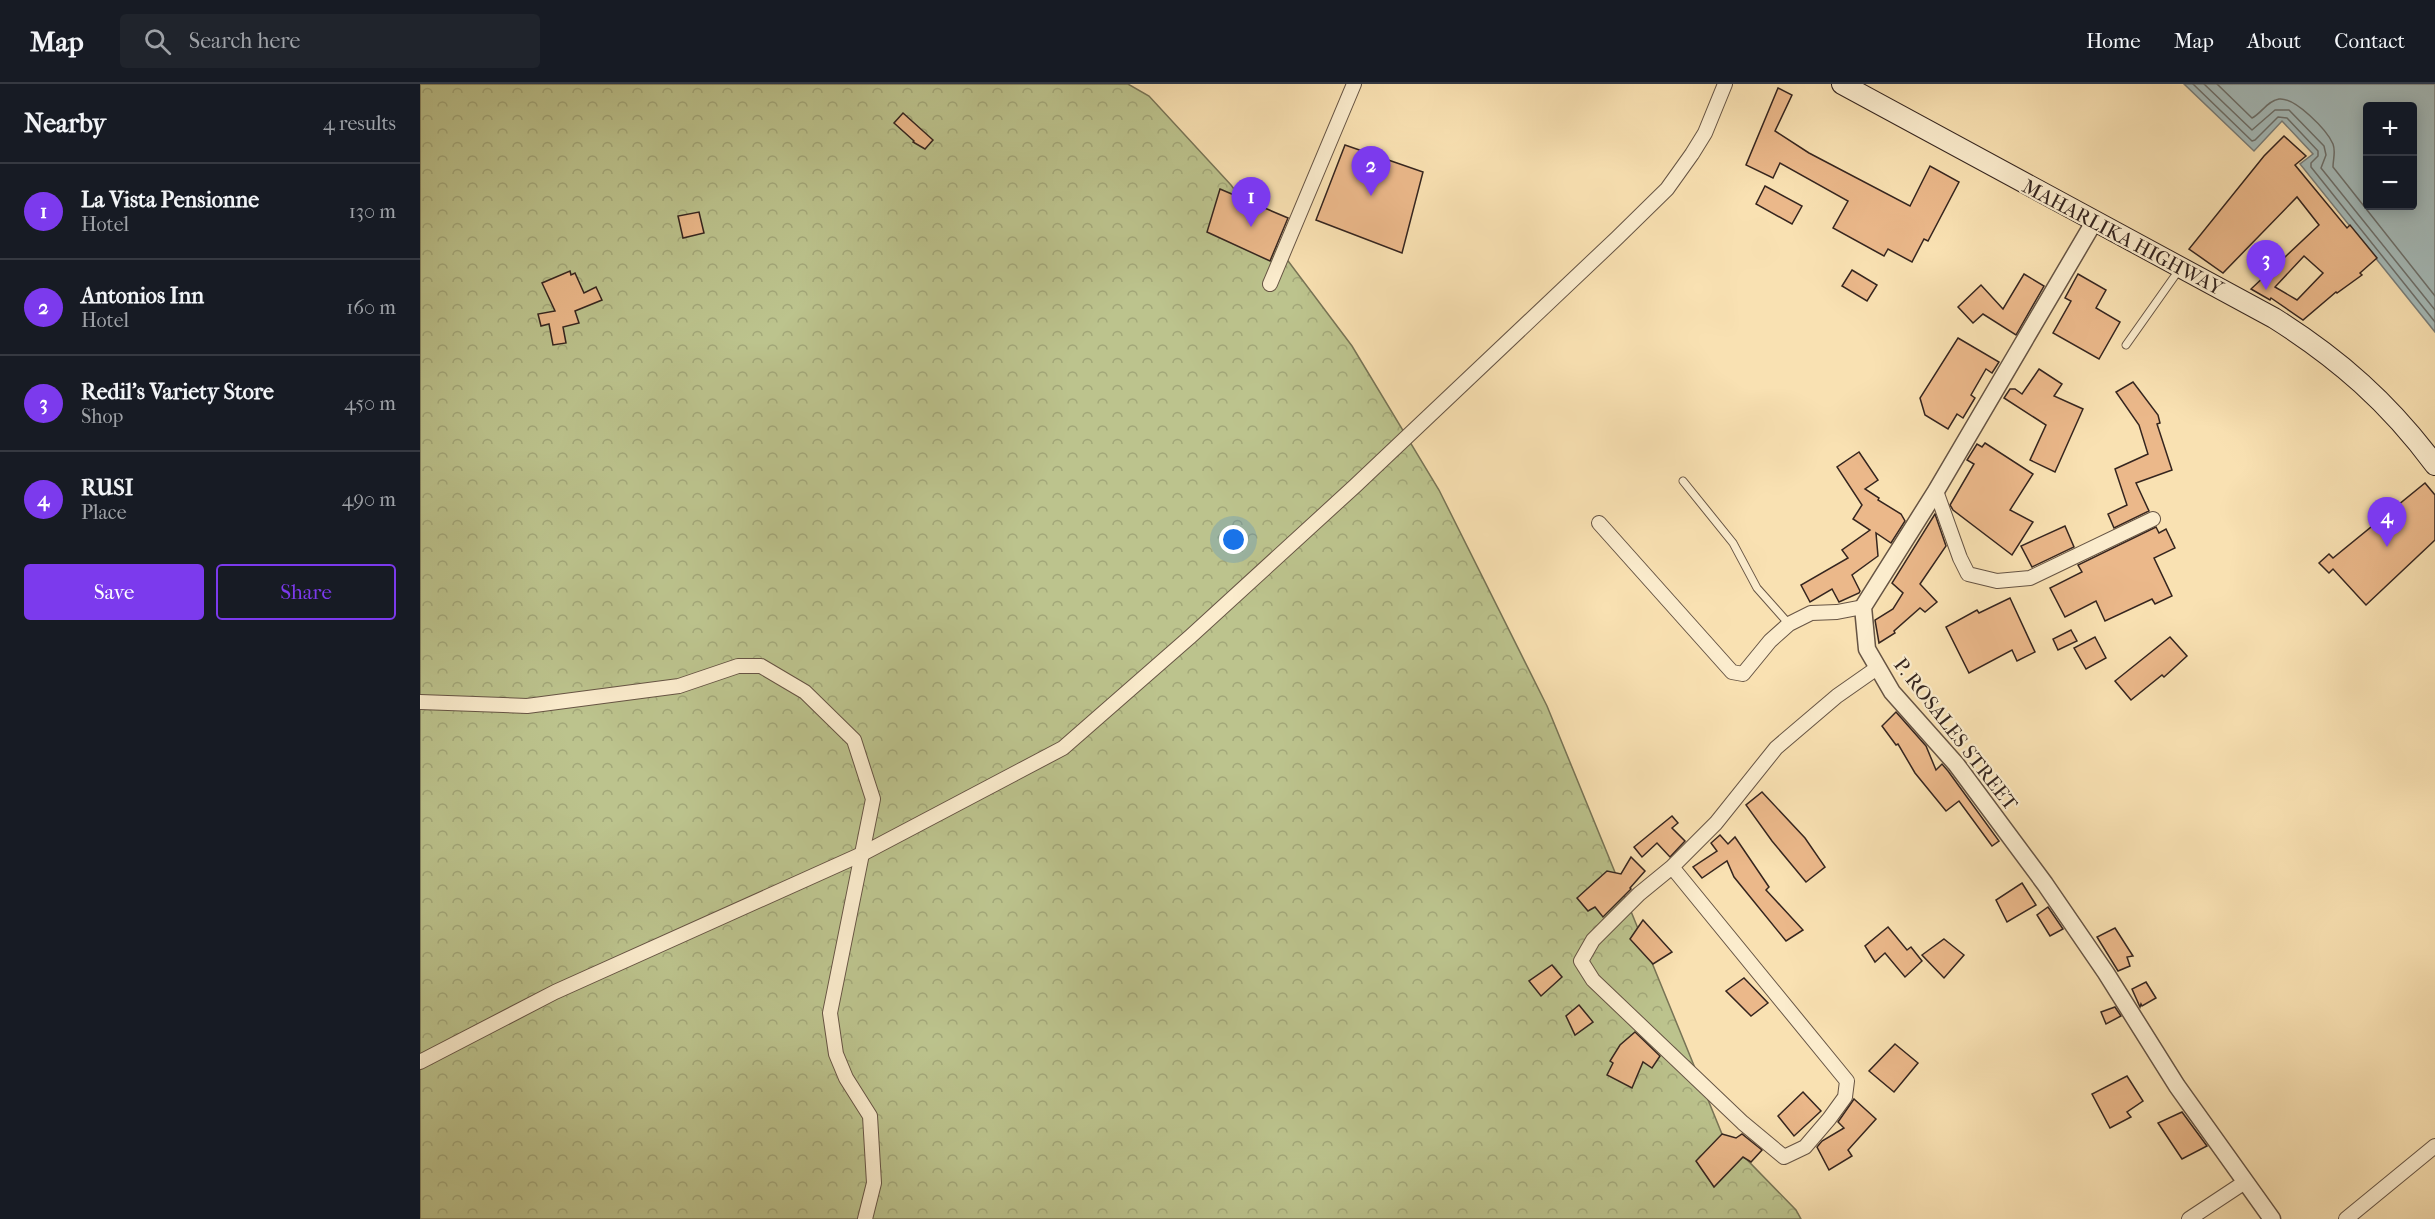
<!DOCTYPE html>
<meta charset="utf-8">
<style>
:root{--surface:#171b24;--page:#20242c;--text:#f1f3f6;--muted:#9ea1a6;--line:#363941;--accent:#7c3aed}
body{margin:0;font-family:"IM FELL French Canon",serif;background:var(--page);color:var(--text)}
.controls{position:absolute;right:18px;top:18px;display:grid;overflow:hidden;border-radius:6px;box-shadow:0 3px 15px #0003}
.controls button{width:54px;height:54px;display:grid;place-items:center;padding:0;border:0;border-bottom:2px solid var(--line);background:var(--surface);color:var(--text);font:30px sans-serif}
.you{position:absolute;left:814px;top:456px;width:21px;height:21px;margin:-15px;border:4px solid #fff;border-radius:50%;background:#1a73e8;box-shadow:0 0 0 9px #1a73e833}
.badge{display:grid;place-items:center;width:39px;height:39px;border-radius:50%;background:var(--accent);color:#fff;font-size:20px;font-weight:700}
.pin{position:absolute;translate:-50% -50px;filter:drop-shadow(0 2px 3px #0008)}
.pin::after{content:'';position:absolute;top:32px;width:21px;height:18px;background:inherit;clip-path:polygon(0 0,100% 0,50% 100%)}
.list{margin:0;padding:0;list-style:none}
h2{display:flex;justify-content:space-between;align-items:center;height:78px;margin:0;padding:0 24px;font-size:26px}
h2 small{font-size:20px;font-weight:400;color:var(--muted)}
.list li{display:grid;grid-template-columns:39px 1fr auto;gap:18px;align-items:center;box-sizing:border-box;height:96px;padding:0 24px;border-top:2px solid var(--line)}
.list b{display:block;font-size:22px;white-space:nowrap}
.list p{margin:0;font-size:20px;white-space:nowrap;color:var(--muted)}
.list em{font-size:20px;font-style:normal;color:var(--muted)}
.actions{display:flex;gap:12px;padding:18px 24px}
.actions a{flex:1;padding:14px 0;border:2px solid var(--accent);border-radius:6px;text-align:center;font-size:21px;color:var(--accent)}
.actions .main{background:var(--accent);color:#fff}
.icon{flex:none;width:33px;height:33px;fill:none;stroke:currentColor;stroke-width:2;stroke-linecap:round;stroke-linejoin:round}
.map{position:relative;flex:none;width:2015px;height:1135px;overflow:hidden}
header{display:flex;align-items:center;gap:36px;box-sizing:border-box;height:84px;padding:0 30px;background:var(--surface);border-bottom:2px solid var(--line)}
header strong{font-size:28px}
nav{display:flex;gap:33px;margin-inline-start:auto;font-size:21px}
.search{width:420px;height:54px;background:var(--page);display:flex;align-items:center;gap:15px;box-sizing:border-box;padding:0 21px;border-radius:6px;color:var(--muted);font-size:22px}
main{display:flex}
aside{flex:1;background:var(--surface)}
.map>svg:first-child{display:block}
</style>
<header>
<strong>Map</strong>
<div class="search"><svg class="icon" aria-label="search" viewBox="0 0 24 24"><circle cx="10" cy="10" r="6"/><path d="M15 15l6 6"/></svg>Search here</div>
<nav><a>Home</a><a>Map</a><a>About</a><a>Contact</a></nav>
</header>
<main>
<aside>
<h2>Nearby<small>4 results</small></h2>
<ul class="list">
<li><span class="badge">1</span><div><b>La Vista Pensionne</b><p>Hotel</p></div><em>130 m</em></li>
<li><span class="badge">2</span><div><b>Antonios Inn</b><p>Hotel</p></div><em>160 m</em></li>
<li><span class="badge">3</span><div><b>Redil's Variety Store</b><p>Shop</p></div><em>450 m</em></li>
<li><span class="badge">4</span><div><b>RUSI</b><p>Place</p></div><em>490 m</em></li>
</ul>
<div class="actions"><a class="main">Save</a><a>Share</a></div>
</aside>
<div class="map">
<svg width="2015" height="1135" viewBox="0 0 2015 1135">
<defs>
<pattern id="forest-crowns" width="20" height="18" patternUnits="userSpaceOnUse" patternTransform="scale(1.5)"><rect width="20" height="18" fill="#bcc38d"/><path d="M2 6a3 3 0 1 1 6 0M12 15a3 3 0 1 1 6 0" fill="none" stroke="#a2a779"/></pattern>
</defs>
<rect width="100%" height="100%" fill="#f9e1b2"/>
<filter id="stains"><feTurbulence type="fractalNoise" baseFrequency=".00333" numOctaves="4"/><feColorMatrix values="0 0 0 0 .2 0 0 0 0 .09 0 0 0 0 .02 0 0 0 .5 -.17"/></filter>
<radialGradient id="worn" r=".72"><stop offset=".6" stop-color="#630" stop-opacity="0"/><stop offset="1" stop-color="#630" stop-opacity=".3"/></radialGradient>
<path fill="url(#forest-crowns)" stroke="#787456" stroke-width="1.5" d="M0,0H708L729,12L811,101L932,262L1019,406L1127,622L1302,1050L1376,1126L1381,1135H0Z"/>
<path fill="#a4bab9" stroke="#787e7b" stroke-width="1.5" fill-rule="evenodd" d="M1764,0H2015V248L1880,80L1893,70L1862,37L1834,67ZM1948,22H1992V122H1948Z"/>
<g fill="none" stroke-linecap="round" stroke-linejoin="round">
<g stroke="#6c706c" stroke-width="1.5">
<path d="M1773,0L1832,57L1835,56L1858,33L1867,34L1898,67V72L1891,79V83L2015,238"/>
<path d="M1784,0L1832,46L1855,26H1869L1904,62L1906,71L1901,84L2015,226"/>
<path d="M1797,0L1832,34C1842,29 1847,17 1859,15C1875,13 1907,46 1913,60C1916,68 1913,75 1913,83L2015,212"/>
</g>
</g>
<g fill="#ebb88a" stroke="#35251f" stroke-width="1.5" fill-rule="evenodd">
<path d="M1358,4L1372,11L1355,47L1389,69L1490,122L1510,82L1539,98L1508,157L1504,155L1492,178L1468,165L1464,172L1413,144L1428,117L1360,79L1353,94L1326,81Z"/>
<path d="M483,29L513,56L505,65L493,58L494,57L474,39Z"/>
<path d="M1864,52L1886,72L1875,81L1927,144L1930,141L1957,174L1940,189L1942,191L1917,209L1916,208L1883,236L1851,214L1850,216L1831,205L1899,141L1877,113L1803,189L1769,165L1844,72ZM1884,172L1903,189L1877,216L1855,203Z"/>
<path d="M925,61L1003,88L982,169L896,136Z"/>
<path d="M1345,102L1382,122L1372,140L1336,120Z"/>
<path d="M800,105L868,134L850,177L787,148Z"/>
<path d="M279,128L284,149L263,154L258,132Z"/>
<path d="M1432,186L1457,201L1447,217L1422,202Z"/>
<path d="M150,187L151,191L155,189L164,209L176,203L182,216L155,227L159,239L143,243L146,259L133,261L129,240L121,242L118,230L135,227L122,199Z"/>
<path d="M1604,190L1624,202L1596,251L1563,230L1553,239L1538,223L1561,201L1583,225Z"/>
<path d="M1658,190L1686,206L1676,224L1700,238L1679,275L1633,249L1651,217L1645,214Z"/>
<path d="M1538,254L1579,278L1572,289L1566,285L1551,311L1555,314L1543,334L1537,330L1528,345L1505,331L1500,314Z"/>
<path d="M1619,285L1642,300L1634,312L1663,325L1635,388L1610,376L1626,341L1584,314L1590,305H1595L1602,310Z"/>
<path d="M1713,298L1738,331L1740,339L1737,340L1752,386L1716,399L1729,427L1694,444L1688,430L1707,421L1695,385L1728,370L1719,341L1696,308Z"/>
<path d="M1565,359L1613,390L1590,426L1613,438L1592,471L1533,426L1530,421L1554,380L1547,376L1557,360L1562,363Z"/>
<path d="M1439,368L1458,396L1445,405L1459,414L1458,416L1481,430L1485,437L1471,459L1456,449L1458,472L1432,491L1440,507L1439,509L1419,518L1412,505L1390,518L1381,501L1428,474L1422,466L1450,446L1433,435L1442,421L1417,383Z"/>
<path d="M2005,399L2015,411V456L1946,521L1913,485L1909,489L1899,479L1909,470L1913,474Z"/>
<path d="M1515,430L1526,462L1500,500L1517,518L1505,528L1500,524L1474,547L1475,549L1459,559L1455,536L1473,525L1483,509L1472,499Z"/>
<path d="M1645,442L1654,463L1612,483L1601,462Z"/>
<path d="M1736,443L1739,449L1746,445L1755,464L1734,474L1752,512L1735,520L1732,515L1685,537L1676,517L1645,533L1630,504L1662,488L1658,481Z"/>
<path d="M1590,514L1615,568L1597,577L1592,566L1549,589L1526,543L1557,526L1559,529Z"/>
<path d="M1651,546L1657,557L1638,566L1633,555Z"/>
<path d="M1675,553L1686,574L1666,585L1654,564Z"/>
<path d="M1750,553L1767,572L1744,593L1742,591L1711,616L1695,597Z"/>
<path d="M1476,628L1506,662L1516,686L1522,680L1528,687L1579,757L1572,762L1539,717L1526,727L1495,689L1478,660L1476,661L1462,642Z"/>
<path d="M1342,708L1385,754L1405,783L1386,798L1352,757L1326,721Z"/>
<path d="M1252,732L1258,739L1252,744L1265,757L1250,773L1237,759L1222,773L1214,763Z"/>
<path d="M1300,751L1308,760L1315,753L1349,803L1346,806L1383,846L1366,857L1314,793L1307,777L1282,794L1273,783L1297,767L1291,759Z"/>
<path d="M1211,773L1225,787L1210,804L1211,805L1183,833L1175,823L1168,827L1157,814L1187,787L1201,790Z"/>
<path d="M1602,799L1616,821L1587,838L1576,816Z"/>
<path d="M1628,823L1643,845L1630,852L1617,831Z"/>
<path d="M1223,836L1252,868L1233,880L1210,855Z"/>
<path d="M1468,843L1487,866L1491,863L1502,877L1485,893L1465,869L1455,878L1445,862Z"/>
<path d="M1695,844L1713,872L1707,873L1710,882L1698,887L1677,853Z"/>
<path d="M1524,855L1544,871L1524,894L1502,871Z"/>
<path d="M1132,881L1142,893L1121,912L1109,897Z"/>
<path d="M1324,894L1348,919L1331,932L1306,907Z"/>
<path d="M1726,898L1736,914L1722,922L1721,920L1720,923L1712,905Z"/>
<path d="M1159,921L1173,938L1155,951L1146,932Z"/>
<path d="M1695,923L1701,932L1686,940L1681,928Z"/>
<path d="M1215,948L1240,972L1232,984L1223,978L1212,1004L1187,991L1193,979L1190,977L1200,961Z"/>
<path d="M1475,960L1498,979L1474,1008L1449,987Z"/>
<path d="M1707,992L1723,1017L1707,1028L1711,1033L1690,1044L1672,1010Z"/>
<path d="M1383,1008L1401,1027L1374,1052L1358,1032Z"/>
<path d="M1434,1015L1456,1035L1428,1066L1432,1072L1409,1086L1397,1063L1402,1057L1424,1044L1418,1038Z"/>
<path d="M1762,1028L1787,1062L1762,1075L1738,1039Z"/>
<path d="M1302,1050L1316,1054L1322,1050L1342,1066L1331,1078L1323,1073L1294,1103L1276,1077Z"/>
</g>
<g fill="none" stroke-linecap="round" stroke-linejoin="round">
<defs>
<g id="service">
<path d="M1706,261L1759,186"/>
<path d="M1263,397L1313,459L1337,504L1369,540"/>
</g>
<g id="minor">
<path d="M850,200L934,0"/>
<path d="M1516,407L1540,474L1548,490L1577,497L1610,494L1733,435"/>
<path d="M1179,439L1312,588L1323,590L1350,557L1369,540L1391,529L1417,528L1443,523"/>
<path d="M0,618L107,622L259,602L318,582H341L385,608L434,656L453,715L410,929L416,970L426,994L450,1032L454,1099L445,1135"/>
<path d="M1252,783L1427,997L1425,1013L1409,1035L1385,1063L1364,1073L1323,1039L1173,896L1161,877L1173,856L1219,810L1252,783L1296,739L1356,664L1417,612L1457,584"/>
<path d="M0,978L135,908L442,770L643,664L771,552L935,402L1197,154L1247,105L1272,70L1285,49L1305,0"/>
<path d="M1769,1135L1825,1098"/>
<path d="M1926,1135L2015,1062"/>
</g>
<path id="tertiary" d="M1674,138L1516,407L1443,523L1447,565L1472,608L1536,680L1625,800L1686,889L1757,1002L1852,1135"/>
<path id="secondary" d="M1422,0L1854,234C1919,275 1969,319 2015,381"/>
</defs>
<use href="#service" stroke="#665444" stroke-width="9"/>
<use href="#minor" stroke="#665444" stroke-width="16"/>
<use href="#tertiary" stroke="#665444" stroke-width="19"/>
<use href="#secondary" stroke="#35251f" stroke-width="22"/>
<use href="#service" stroke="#fbeccd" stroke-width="7"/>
<use href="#minor" stroke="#fbeccd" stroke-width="14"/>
<use href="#tertiary" stroke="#fbeccd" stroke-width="16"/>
<use href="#secondary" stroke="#fbeccd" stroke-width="20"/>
</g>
<g text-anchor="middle" stroke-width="4.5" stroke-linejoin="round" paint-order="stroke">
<g font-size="20" fill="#35251f" stroke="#fbeccd">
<text transform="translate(1703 153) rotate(28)" y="7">MAHARLIKA HIGHWAY</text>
<text transform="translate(1536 650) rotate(52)" y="7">P. ROSALES STREET</text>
</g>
</g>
<rect width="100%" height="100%" filter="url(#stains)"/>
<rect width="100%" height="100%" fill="url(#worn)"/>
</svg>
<div class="controls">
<button>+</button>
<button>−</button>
</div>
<div class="you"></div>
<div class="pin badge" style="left:831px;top:143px">1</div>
<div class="pin badge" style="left:951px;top:112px">2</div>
<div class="pin badge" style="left:1846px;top:206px">3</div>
<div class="pin badge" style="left:1967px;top:463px">4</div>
</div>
</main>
